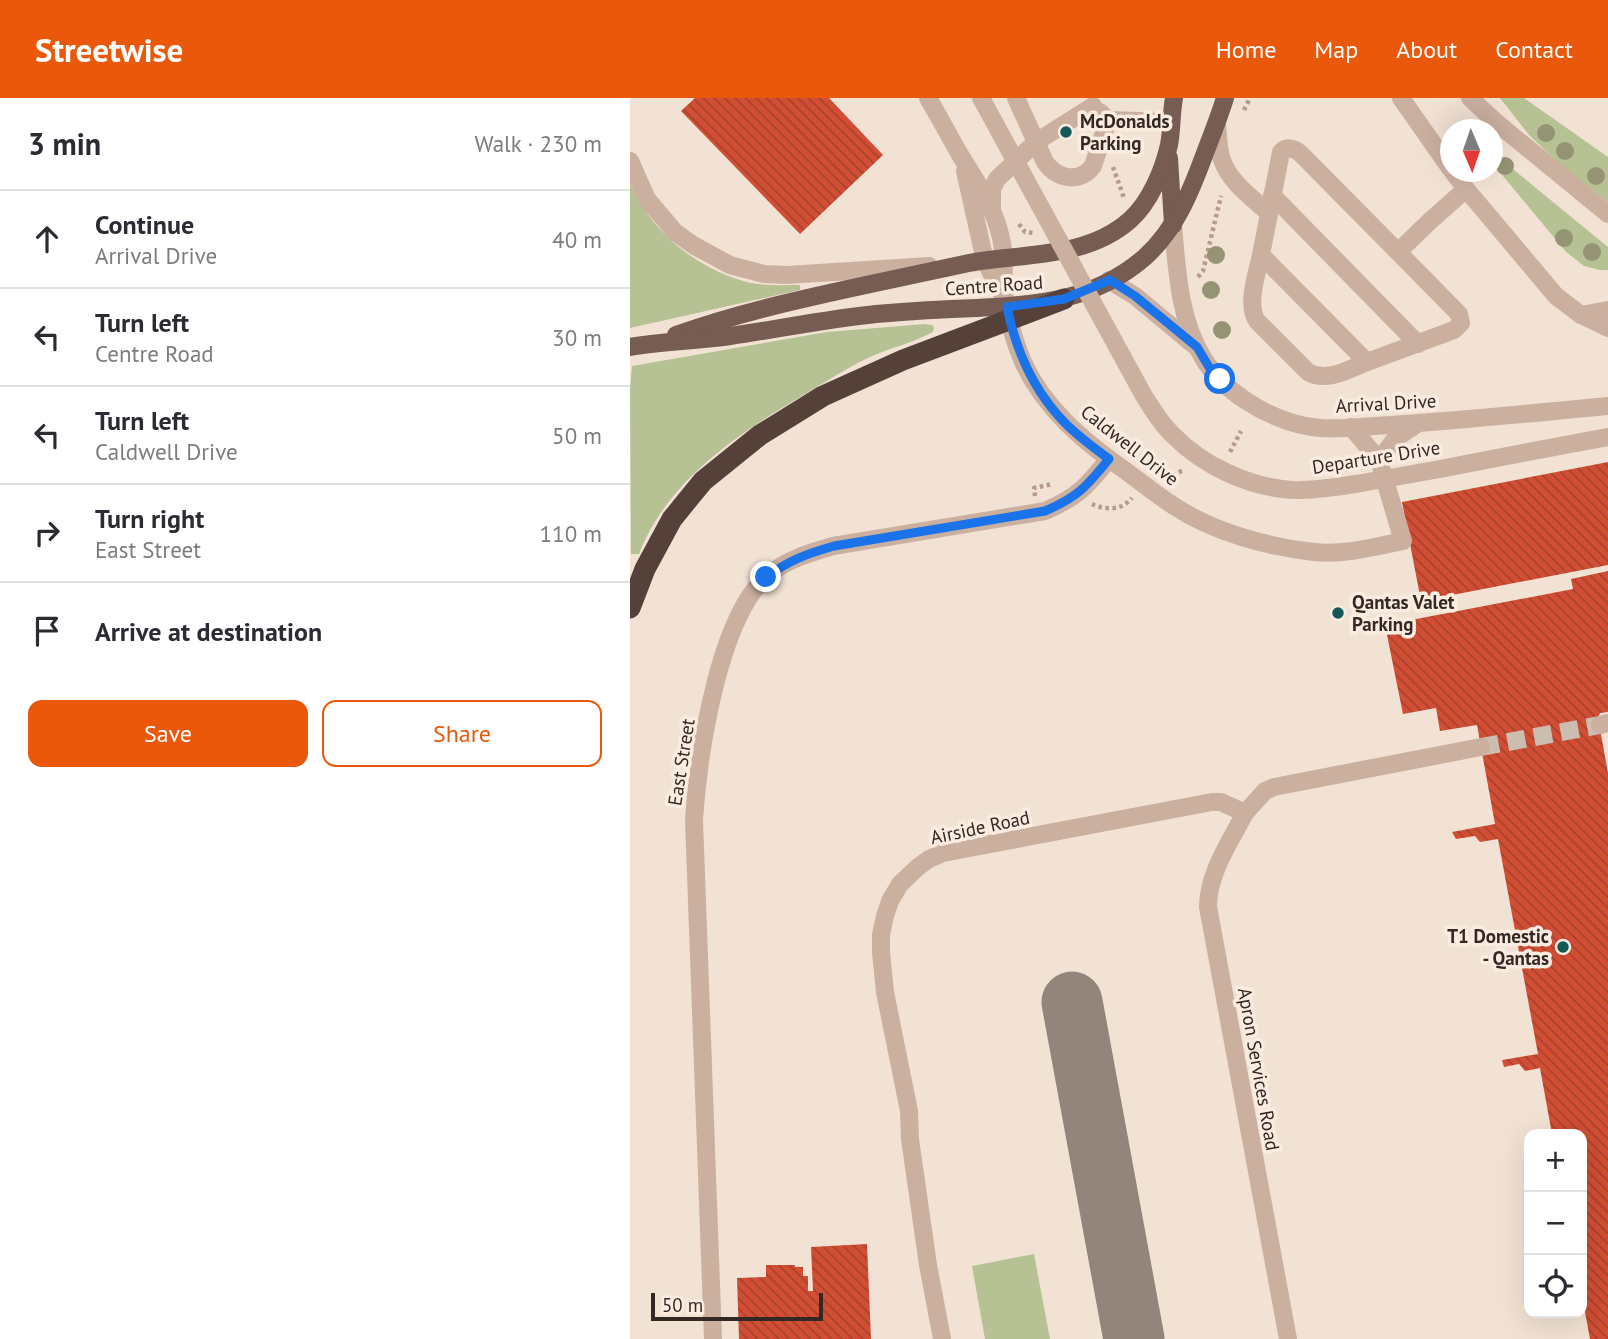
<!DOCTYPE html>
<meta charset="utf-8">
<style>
:root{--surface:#fff;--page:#f7f7f7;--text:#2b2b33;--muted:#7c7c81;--line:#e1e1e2;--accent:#ea580c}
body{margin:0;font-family:"PT Sans",sans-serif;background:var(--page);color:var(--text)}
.controls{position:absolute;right:21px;bottom:21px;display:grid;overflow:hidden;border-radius:14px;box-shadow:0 7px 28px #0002}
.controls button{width:63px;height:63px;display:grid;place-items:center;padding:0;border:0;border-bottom:2px solid var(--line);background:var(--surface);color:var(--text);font:35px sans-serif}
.compass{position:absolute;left:810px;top:21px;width:63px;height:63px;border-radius:50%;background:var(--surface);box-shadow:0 7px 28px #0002;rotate:178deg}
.scale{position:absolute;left:21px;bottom:18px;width:172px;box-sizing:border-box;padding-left:7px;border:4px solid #342824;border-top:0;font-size:19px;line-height:24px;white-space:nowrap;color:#342824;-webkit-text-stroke:5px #faece0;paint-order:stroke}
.stop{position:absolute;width:21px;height:21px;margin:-16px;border:5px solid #1a73e8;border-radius:50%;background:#fff}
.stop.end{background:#1a73e8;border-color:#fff;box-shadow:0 2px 7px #0008}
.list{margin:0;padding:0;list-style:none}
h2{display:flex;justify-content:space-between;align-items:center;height:91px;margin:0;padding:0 28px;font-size:30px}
h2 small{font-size:23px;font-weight:400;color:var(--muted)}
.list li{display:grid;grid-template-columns:46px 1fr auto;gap:21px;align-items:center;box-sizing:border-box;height:98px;padding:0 28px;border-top:2px solid var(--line)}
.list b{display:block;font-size:26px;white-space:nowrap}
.list p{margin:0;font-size:23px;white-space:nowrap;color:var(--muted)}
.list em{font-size:23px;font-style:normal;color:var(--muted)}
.actions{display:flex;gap:14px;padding:21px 28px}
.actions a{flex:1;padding:16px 0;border:2px solid var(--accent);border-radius:14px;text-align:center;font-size:24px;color:var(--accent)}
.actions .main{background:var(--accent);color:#fff}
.icon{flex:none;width:38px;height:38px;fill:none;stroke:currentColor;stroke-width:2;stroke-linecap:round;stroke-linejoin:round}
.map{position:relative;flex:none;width:978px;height:1241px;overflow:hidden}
header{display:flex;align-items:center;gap:42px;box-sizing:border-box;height:98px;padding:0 35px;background:var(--accent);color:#fff}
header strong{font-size:33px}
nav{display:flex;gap:38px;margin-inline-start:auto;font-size:24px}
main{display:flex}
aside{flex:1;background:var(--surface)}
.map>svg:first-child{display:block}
</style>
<header>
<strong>Streetwise</strong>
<nav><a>Home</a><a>Map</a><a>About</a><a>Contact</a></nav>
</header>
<main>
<aside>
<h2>3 min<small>Walk · 230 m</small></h2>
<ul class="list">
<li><svg class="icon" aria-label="ahead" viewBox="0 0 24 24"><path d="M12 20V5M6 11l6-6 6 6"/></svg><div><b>Continue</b><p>Arrival Drive</p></div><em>40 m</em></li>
<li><svg class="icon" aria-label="left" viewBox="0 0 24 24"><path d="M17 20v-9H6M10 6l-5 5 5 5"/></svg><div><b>Turn left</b><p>Centre Road</p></div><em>30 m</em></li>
<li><svg class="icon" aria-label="left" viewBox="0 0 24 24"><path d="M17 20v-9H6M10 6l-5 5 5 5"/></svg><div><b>Turn left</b><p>Caldwell Drive</p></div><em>50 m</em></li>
<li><svg class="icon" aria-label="right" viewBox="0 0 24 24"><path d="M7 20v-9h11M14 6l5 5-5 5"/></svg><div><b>Turn right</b><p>East Street</p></div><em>110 m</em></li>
<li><svg class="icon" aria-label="arrive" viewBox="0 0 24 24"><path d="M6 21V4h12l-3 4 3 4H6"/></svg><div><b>Arrive at destination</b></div></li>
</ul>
<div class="actions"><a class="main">Save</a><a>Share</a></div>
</aside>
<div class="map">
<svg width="978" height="1241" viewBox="0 0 978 1241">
<defs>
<pattern id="building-back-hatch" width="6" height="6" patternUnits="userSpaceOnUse" patternTransform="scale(1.75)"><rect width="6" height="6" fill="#d14e34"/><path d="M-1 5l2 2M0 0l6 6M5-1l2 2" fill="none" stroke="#aa412c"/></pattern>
</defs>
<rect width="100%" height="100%" fill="#f2e2d4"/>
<g fill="#b6c294">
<path d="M870,0H894L978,59V104L934,70L899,37Z"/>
<path d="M862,54L978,149V172H970L954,168L936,154L863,66Z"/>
<path d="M0,85C21,134 69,173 121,185C138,188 153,187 170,187V192L0,230Z"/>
<path d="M295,226L302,227L304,230L303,234C283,245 259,250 238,260C219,269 200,281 182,292C115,331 38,380 9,456H1L0,291L2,268L197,234Z"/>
<path d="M404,1156L420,1241H355L342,1168Z"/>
</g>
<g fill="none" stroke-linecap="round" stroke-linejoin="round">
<path stroke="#93857c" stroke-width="61" d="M442,904L504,1241"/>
</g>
<g fill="url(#building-back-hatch)">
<path d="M65,0H199L253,57L170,136L51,13Z"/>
<path d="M978,364V467L791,503L772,404Z"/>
<path d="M978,473V614L970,615L968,620L978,675V1241H960L952,1198V1036H922L910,970L895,973L889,966L874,969L872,962L908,956L868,741L850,744L845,738L826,741L822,734L865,726L847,627L810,633L806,610L773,616L755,527L943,491L941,481Z"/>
<path d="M237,1146L241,1241H109L107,1180L136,1179V1167H165V1169H173V1178H178V1193H183L181,1149Z"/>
</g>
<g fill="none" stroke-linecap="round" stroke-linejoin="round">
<path stroke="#ccbdb1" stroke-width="18" stroke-dasharray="18 9" stroke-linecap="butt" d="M851,649L970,627"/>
<g stroke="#b79a8a" stroke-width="4.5" stroke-dasharray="3.5 3.5" stroke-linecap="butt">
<path d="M614,12L620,0"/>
<path d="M483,69L494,100"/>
<path d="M389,126L395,134L404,135"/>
<path d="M568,179L573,173L591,98"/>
<path d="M600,354L611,333"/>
<path d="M536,380L554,372"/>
<path d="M405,398L404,390L422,386"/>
<path d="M462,406C470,410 483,412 492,408C496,406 499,403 502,400"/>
</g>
<g stroke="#cbb0a0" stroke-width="18">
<path d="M298,0C310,20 320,40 332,60C349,88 363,106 371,140C376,161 372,182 375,203C379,224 385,245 393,264C414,310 452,342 493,371C510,383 526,397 544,408C583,434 638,449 684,454C713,457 745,449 773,443L749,362L721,329"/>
<path d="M386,0L415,64C427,81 449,86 463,68L478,22"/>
<path d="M771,0L820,70"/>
<path d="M840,0L867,25L978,116"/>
<path d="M470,14L478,22L540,24"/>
<path d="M587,25C588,36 588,48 591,59C598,83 621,99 639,115"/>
<path d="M0,63L17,101L45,134L63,147L100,167L134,176L157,177L299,168"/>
<path d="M335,73L355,163L372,196"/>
<path d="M823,74L836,91L926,198L951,217L978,230"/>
<path d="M642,97L788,246"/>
<path d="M362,109V91L367,81L406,44L463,8"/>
<path d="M543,127C547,173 549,220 573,260C593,293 634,318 671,327C700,334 733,328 761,327C834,322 906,315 978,308"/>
<path d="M768,154L670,55C663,50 657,48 651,54L631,157L737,264L824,232L831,225L829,216L768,154L800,123L836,91"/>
<path d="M631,157C627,175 616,207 627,223L678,274C696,285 719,271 737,264"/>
<path d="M479,182L505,198L564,247"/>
<path d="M951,217L978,212"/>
<path d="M749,362L766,340L787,326"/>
<path d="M970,627L978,625"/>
<path d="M615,715C600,744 578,775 578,809L658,1241"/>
<path d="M83,1241L64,722C68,659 88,522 136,479C155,462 179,455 203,448L415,413C448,399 457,388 479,361"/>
<path d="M312,1241L298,1167L280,1041L279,1013L255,894L251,854V837L255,818L260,803L270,786L288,769L299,761L313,755L582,704H591L615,715L635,693L644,689L851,649"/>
</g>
<g stroke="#775c53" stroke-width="18">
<path d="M539,60L543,127"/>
<path d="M46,237C108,215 171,201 236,187C270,180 305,172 339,165C393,155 456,161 500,122C520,104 533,73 539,47C542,32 541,16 544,0"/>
<path d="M0,249C33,243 67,243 100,238C149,231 197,221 246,216C280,213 313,211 347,210C409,207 466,202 515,159C546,131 561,93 575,55C582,37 589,19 595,0"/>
</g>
<path stroke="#56403a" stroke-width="21" d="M0,510L15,471L42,421L73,383L130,337L193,298L273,262L434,201"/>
<path stroke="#cbb0a0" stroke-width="18" d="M351,0L514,298C523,312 531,326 543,337C573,368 619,389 662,392C683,393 705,389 726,386C754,381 782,376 810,371C866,360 922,349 978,339"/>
</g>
<g fill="#949474">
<circle cx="916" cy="35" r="9"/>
<circle cx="935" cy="53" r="9"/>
<circle cx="875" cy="68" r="9"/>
<circle cx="966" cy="78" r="9"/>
<circle cx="934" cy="140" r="9"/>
<circle cx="962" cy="154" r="9"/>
<circle cx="586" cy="157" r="9"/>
<circle cx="581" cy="192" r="9"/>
<circle cx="592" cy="232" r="9"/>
</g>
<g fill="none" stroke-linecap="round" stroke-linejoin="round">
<path stroke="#1a73e8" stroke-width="9" d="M136,479C160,462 176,456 204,448L415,413C448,399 457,388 479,361C464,350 449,339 436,326C404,294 386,253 377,209L434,201L480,182L505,198L567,249L579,269L590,281"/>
</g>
<g fill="#165857" stroke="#faece0" stroke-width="2.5">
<circle cx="436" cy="34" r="7"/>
<circle cx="708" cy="515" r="7"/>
<circle cx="933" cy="849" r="7"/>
</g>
<g text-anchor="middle" stroke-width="7" stroke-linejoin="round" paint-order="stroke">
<g font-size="19" font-weight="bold" fill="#342824" stroke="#faece0" text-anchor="start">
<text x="450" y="30">McDonalds<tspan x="450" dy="22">Parking</tspan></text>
<text x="722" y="511">Qantas Valet<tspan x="722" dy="22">Parking</tspan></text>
<text x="919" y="845" text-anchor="end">T1 Domestic<tspan x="919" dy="22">- Qantas</tspan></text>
</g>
<g font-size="19" fill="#342824" stroke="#faece0">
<text transform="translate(364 187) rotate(-4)" y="7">Centre Road</text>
<text transform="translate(756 305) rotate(-3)" y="7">Arrival Drive</text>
<text transform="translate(500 347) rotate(38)" y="7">Caldwell Drive</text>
<text transform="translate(746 359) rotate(-9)" y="7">Departure Drive</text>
<text transform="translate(51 664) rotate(-81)" y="7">East Street</text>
<text transform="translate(350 729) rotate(-12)" y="7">Airside Road</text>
<text transform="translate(629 971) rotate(80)" y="7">Apron Services Road</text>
</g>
</g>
</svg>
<div class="controls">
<button>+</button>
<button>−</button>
<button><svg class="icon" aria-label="locate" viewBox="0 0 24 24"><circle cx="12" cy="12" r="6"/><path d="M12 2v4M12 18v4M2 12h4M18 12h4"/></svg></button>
</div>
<svg class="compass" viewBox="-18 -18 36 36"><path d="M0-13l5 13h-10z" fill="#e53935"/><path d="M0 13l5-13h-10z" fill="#7c7c81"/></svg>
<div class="scale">50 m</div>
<div class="stop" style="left:590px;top:281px"></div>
<div class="stop end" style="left:136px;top:479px"></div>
</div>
</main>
